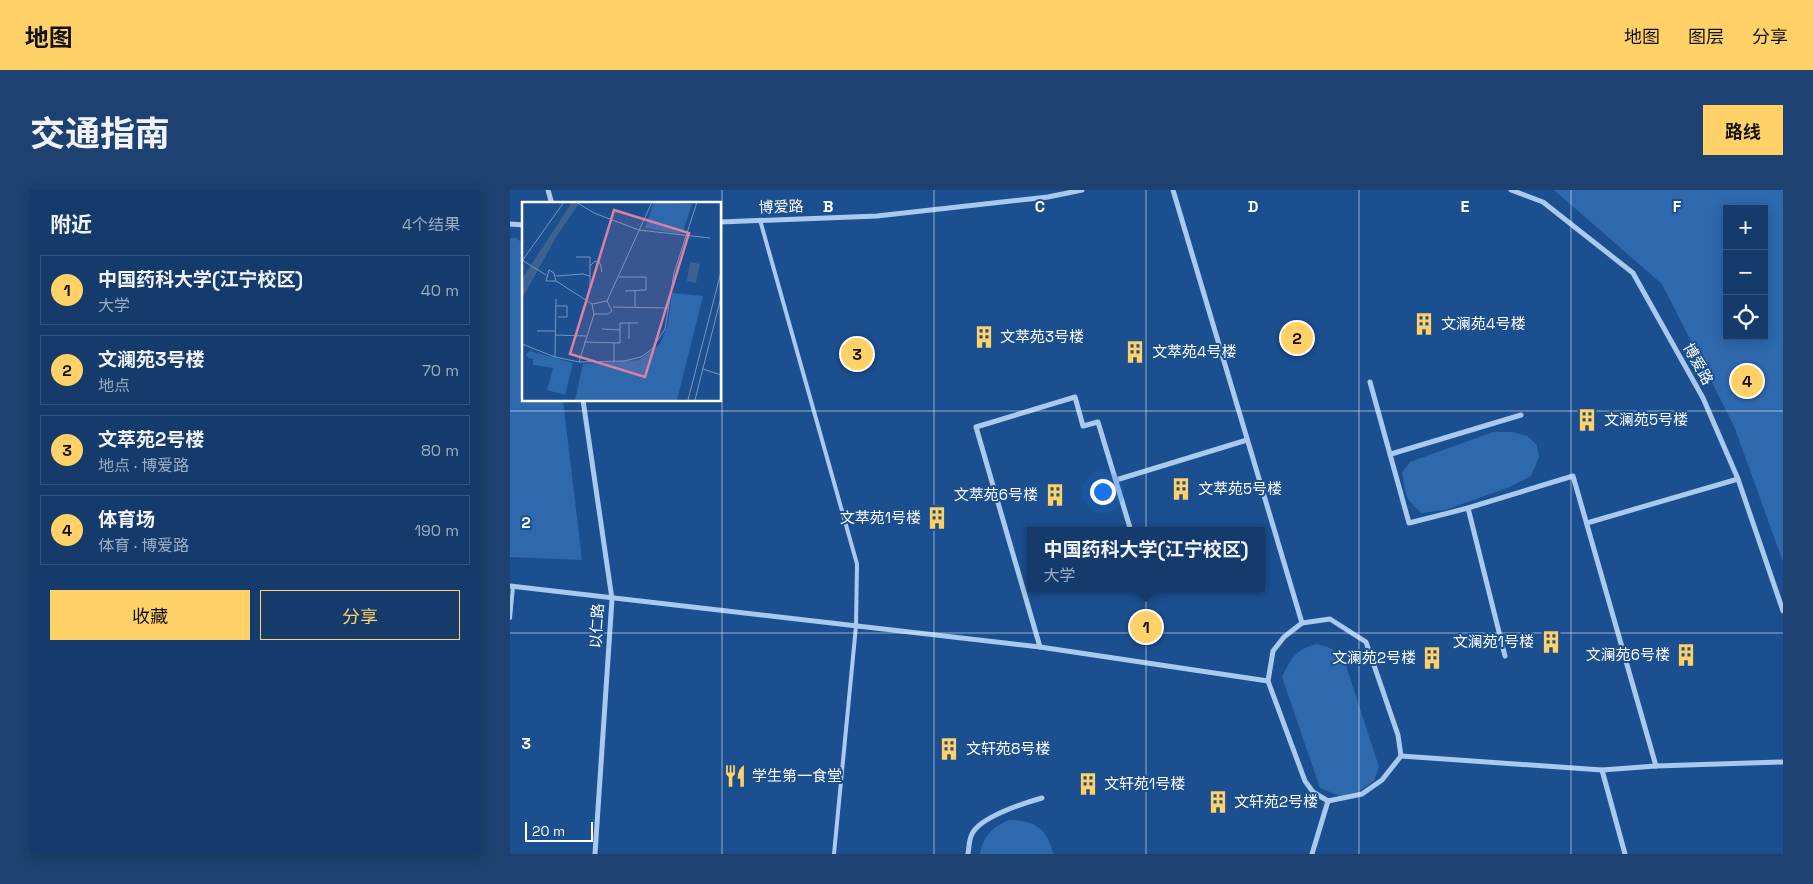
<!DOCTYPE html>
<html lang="zh">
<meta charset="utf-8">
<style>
:root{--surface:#143b6b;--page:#1d4271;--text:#f1f3f6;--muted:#9dadc1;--line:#33557e;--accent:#ffd166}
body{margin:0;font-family:"Space Grotesk","Noto Sans SC",sans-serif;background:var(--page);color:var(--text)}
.controls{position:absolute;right:15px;top:15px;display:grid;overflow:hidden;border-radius:0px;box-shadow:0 2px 12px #0003}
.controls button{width:45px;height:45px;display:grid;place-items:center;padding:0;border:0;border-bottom:1px solid var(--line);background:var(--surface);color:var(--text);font:25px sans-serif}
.scale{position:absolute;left:15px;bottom:12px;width:68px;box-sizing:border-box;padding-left:5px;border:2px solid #fff;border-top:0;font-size:14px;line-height:18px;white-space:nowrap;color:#fff;-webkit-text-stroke:4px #1b4f8f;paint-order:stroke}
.you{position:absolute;left:592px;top:301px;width:18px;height:18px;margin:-12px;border:4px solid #fff;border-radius:50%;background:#1a73e8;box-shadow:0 0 0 8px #1a73e833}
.badge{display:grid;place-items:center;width:32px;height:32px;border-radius:50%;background:var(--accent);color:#111;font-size:16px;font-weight:700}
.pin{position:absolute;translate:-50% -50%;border:2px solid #fff;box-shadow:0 1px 5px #0006}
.popup{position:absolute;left:517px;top:337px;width:238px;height:65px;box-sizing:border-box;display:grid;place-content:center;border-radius:0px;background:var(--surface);filter:drop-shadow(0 1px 4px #0005);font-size:16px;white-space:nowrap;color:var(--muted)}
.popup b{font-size:19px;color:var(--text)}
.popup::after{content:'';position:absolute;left:50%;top:100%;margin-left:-10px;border:10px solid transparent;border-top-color:var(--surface)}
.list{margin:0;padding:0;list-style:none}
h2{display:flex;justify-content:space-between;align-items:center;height:65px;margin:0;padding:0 20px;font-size:21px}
h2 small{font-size:16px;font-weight:400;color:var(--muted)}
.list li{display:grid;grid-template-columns:32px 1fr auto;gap:15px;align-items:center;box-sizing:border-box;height:70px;margin:0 10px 10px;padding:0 10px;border:1px solid var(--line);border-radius:0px}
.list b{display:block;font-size:19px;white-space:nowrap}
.list p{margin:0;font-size:16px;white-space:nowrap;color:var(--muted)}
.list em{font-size:16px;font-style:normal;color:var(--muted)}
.actions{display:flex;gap:10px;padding:15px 20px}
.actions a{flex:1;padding:11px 0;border:1px solid var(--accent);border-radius:0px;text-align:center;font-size:18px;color:var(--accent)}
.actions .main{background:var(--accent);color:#111}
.icon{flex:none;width:28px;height:28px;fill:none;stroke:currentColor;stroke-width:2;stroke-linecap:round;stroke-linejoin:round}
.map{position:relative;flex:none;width:1273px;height:664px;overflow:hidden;border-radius:0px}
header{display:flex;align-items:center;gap:30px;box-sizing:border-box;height:70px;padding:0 25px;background:var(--accent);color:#111}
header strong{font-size:24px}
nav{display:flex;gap:28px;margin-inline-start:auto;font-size:18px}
.intro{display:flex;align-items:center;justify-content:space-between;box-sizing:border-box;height:120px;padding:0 30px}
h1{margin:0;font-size:35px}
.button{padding:12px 22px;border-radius:0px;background:var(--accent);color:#111;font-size:18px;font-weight:700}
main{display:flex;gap:30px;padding:0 30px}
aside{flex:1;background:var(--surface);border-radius:0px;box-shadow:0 2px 12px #0003}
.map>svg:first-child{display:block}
</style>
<header>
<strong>地图</strong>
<nav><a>地图</a><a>图层</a><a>分享</a></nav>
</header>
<div class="intro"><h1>交通指南</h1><a class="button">路线</a></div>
<main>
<aside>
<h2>附近<small>4个结果</small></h2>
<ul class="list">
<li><span class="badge">1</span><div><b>中国药科大学(江宁校区)</b><p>大学</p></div><em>40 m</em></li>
<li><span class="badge">2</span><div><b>文澜苑3号楼</b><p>地点</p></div><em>70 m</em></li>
<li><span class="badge">3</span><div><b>文萃苑2号楼</b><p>地点 · 博爱路</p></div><em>80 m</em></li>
<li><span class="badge">4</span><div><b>体育场</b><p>体育 · 博爱路</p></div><em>190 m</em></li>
</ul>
<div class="actions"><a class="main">收藏</a><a>分享</a></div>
</aside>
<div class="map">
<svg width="1273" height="664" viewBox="0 0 1273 664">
<rect width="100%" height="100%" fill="#1b4f8f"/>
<g fill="#2e69ad" fill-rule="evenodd">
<path d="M1044,0H1273V372L1224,236L1152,94ZM1217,19H1254V146H1217Z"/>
<path d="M0,48H6L14,54V210H53L72,370L0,367Z"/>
<path d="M983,242H1003L1017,246L1027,255L1029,267L1021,286L1000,297L935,320L911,323C892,305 897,305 892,283L900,272Z"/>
<path d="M807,454L820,458L833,466L869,577L864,591L848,602L830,606L810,598L772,487C781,468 786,459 807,454Z"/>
<path d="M499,630C524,630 538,639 543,664H470C473,646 482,637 499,630Z"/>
</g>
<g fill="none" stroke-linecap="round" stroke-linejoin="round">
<g stroke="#a9c9ee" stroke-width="4">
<path d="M250,30L347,374L346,436L324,664"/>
<path d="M0,428L3,397"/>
</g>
<g stroke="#a9c9ee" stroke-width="5">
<path d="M38,0L42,14"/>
<path d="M663,0L792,433"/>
<path d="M1001,0L1033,12L1123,83L1193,208L1228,289L1273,421"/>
<path d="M210,32L367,26L538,7L572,0"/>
<path d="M0,34L14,35"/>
<path d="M860,192L899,333L958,318L1063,286L1146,576"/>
<path d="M73,210L102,409L85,664"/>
<path d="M881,264L1011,225"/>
<path d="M606,290L737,250"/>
<path d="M958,318L995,466"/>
<path d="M1077,333L1228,289"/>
<path d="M0,396L530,457L758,491"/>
<path d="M820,429L856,452L888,545L891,566L872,590L852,604L818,611L803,602L795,591L758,491L763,461L774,447L792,433Z"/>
<path d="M530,457L466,237L565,207L573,236L588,232L621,341"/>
<path d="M891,566L1092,580L1146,576L1273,572"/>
<path d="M1092,580L1115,664"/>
<path d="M458,664C459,658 459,649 462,644C470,627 514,613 532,608"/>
<path d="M802,664L818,611"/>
</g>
</g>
<path fill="none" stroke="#fff" stroke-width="1" stroke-opacity="0.55" d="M212,0V664M424,0V664M636,0V664M849,0V664M1061,0V664M0,221H1273M0,443H1273"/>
<defs>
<symbol id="building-bare" viewBox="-9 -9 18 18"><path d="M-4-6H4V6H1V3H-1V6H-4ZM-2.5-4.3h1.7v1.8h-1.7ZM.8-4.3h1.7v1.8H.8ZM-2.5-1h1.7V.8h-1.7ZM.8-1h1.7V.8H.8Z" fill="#ffd166" stroke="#1b4f8f" stroke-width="2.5" paint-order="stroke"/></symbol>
<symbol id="restaurant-bare" viewBox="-9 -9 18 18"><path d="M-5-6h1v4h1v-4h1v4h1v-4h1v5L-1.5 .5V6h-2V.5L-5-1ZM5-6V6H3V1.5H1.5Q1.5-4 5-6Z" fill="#ffd166" stroke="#1b4f8f" stroke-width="2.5" paint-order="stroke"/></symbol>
</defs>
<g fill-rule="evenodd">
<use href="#building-bare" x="898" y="118" width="32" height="32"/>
<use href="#building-bare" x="458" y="131" width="32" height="32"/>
<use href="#building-bare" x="609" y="146" width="32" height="32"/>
<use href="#building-bare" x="1061" y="214" width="32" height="32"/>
<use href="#building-bare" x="655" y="283" width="32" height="32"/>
<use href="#building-bare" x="529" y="289" width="32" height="32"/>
<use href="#building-bare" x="411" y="312" width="32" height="32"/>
<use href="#building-bare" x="1025" y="436" width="32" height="32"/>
<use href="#building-bare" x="1160" y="449" width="32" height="32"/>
<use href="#building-bare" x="906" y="452" width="32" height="32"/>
<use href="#building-bare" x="423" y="543" width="32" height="32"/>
<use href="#restaurant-bare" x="209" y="570" width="32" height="32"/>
<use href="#building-bare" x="562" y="578" width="32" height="32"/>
<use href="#building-bare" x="692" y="596" width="32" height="32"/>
</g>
<g text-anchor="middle" stroke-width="4" stroke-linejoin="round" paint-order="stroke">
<g font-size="15" fill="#fff" stroke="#1b4f8f">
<text transform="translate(271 17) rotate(-2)" y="5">博爱路</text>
<text transform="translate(1188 174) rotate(61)" y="5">博爱路</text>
<text transform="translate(87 436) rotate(-87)" y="5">以仁路</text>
</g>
<g font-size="15" fill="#fff" stroke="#1b4f8f" text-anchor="start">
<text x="931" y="139">文澜苑4号楼</text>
<text x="490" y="152">文萃苑3号楼</text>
<text x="642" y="167">文萃苑4号楼</text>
<text x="1094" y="235">文澜苑5号楼</text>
<text x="688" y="304">文萃苑5号楼</text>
<text x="528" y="310" text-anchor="end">文萃苑6号楼</text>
<text x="411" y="333" text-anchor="end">文萃苑1号楼</text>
<text x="1024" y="457" text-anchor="end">文澜苑1号楼</text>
<text x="1160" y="470" text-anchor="end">文澜苑6号楼</text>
<text x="906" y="473" text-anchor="end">文澜苑2号楼</text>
<text x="456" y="564">文轩苑8号楼</text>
<text x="242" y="591">学生第一食堂</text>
<text x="594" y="599">文轩苑1号楼</text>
<text x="724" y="617">文轩苑2号楼</text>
</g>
</g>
<g transform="translate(12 12)">
<rect width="199" height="199" fill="#1b4f8f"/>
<path d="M132,0L170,2L161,30L157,32L123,26ZM150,91L181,94L155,198H53L61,162L117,158L138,142L145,125ZM8,149L51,161L43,193L25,188L31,166L11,163V157L6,156L4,152Z" fill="#2e69ad"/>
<path d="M50,0H58L34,35L0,97V77ZM168,60L178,62L174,81L165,79Z" fill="#3c6290"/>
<path fill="none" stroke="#7695bc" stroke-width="1" d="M54,0L72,11L117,28L188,36M54,55H68V64M0,58L24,73M0,59L42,0M34,74L61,72L68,74V84M68,74V64L73,59L78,61L80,70M97,75H124V88L103,89M34,79L32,71L27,68L24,79H34L70,102L85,99L90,109L86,112H72L70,102M113,89V105M85,99L130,0M34,104H45V115H36M91,105L146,106M107,121V137M80,127L98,128M15,129H33M33,133L64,134M62,140L98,141V121H116M0,142L33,155L57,160L102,159L119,155L130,147L143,127L152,71L175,0M33,155L34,97M57,160L72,112M92,160V141M181,167L199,173M166,198L199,70M173,198L199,95"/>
<path fill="#dd80a5" fill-opacity="0.15" stroke="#dd80a5" stroke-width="2.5" d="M92,8L167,31L123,175L48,152Z"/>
<rect width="199" height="199" fill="none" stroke="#fff" stroke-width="2.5"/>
</g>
<g font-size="16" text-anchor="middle" font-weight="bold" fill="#fff" stroke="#1b4f8f" stroke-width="4" stroke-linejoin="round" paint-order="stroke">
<text x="318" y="22">B</text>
<text x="530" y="22">C</text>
<text x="743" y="22">D</text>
<text x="955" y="22">E</text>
<text x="1167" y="22">F</text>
<text x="16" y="338">2</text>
<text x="16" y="559">3</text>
</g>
</svg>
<div class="controls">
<button>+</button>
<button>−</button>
<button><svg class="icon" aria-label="locate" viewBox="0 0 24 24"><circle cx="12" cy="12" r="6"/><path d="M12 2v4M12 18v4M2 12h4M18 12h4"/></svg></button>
</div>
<div class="scale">20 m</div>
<div class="you"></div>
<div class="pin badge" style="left:636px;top:437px">1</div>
<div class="popup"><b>中国药科大学(江宁校区)</b>大学</div>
<div class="pin badge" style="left:787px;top:148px">2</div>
<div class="pin badge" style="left:347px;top:164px">3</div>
<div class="pin badge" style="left:1237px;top:191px">4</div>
</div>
</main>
